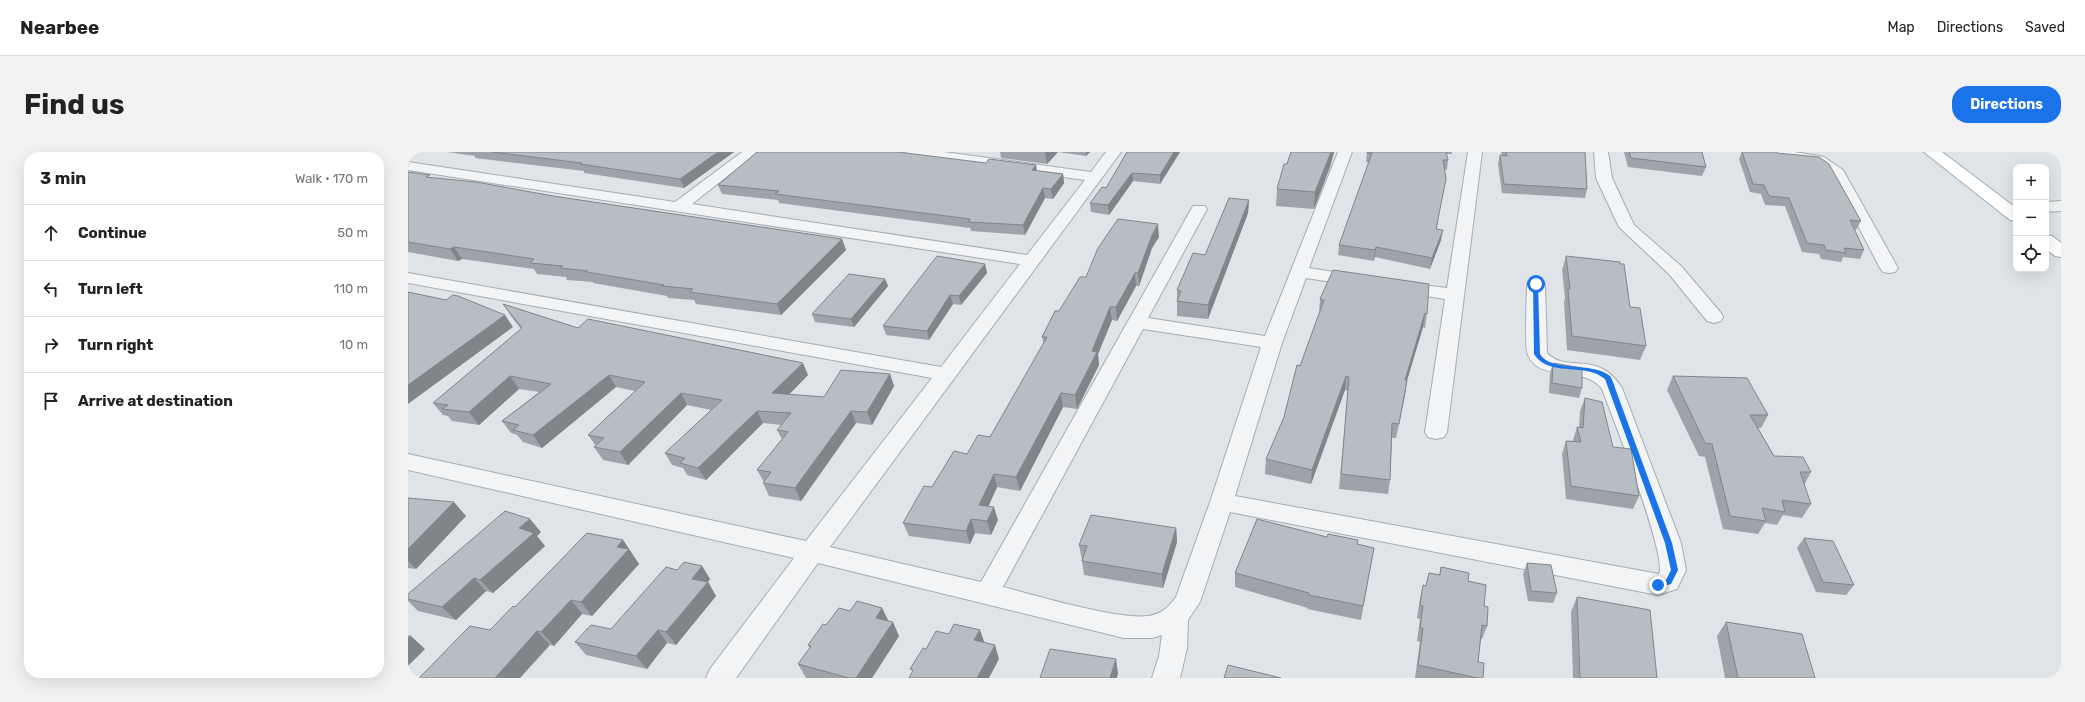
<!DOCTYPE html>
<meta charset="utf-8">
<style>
:root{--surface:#fff;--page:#f2f2f2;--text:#222;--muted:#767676;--line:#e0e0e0;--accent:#1a73e8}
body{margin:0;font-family:Rubik,sans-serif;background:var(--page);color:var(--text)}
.controls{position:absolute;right:12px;top:12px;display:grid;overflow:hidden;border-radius:8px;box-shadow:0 4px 16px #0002}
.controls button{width:36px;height:36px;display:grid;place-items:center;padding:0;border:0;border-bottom:1px solid var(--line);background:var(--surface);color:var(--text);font:20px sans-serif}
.stop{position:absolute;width:12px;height:12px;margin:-9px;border:3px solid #1a73e8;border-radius:50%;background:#fff}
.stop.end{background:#1a73e8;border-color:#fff;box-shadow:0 1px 4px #0008}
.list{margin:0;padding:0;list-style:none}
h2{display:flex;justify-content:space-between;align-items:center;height:52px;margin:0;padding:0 16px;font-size:17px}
h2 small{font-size:13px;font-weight:400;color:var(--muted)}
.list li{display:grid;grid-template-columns:26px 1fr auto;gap:12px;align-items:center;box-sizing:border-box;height:56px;padding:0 16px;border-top:1px solid var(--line)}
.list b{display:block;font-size:15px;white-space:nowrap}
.list em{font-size:13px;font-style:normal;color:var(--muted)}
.icon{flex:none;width:22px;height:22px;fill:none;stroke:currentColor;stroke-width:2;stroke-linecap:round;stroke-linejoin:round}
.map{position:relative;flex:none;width:1653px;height:526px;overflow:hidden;border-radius:16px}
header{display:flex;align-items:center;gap:24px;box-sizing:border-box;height:56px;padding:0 20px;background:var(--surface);border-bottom:1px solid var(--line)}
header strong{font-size:19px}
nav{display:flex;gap:22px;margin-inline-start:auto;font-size:14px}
.intro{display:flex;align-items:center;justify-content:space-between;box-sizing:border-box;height:96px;padding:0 24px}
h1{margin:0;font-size:28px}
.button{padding:10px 18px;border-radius:16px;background:var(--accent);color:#fff;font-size:14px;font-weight:700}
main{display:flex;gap:24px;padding:0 24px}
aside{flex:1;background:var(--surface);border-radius:16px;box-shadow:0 4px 16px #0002}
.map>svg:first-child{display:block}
</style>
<header>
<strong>Nearbee</strong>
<nav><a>Map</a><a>Directions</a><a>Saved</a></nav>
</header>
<div class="intro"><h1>Find us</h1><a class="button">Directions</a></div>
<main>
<aside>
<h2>3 min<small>Walk · 170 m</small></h2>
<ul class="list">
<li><svg class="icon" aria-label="ahead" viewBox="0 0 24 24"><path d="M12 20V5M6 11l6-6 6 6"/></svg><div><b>Continue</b></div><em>50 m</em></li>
<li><svg class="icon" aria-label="left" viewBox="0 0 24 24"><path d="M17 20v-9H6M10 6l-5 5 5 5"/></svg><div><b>Turn left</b></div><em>110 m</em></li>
<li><svg class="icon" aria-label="right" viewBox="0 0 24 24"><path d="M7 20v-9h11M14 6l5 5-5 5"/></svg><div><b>Turn right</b></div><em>10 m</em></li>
<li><svg class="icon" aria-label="arrive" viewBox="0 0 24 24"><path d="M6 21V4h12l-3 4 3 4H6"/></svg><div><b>Arrive at destination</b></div></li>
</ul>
</aside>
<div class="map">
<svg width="1653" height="526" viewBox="0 0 1653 526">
<rect width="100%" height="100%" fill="#dfe4e8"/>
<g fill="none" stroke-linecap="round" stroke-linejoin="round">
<defs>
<g id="street">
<path d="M334,0H350L284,52L619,103L677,28L504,4L499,3L497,0H536L683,20L698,0H713L422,395L573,430L785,54H797L799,57L740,166L857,184L930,0H944L901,116L950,124L956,125L959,129L956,133L950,134L898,126L874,191L827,344L1251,422C1260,405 1204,264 1194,237C1177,213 1131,231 1120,203C1116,194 1119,145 1119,132L1122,128L1128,127L1134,128L1137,132L1139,201C1159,222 1190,197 1214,236L1273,391L1278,418L1269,437L1250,443L822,360L792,450L780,468L779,496L772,526H744L751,504L754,483L744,486H716L410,411L328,526H298L302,517L386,406L0,318V302L398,389L524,226L0,131V121L533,215L612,112L0,18V10L267,50ZM735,177L853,195L802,350L768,445C761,454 756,460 745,463C719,471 626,443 595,435Z"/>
<path d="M1060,0H1074L1039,280L1036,285L1028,287L1020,285L1017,280L1037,147L992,140L986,139L983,135L986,131L992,130L1039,136Z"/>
<path d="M1186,0H1200L1204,26L1226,73L1273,114L1313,161L1315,165L1313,169L1306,171L1299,169L1261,122L1211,75L1188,26Z"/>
<path d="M1349,0H1386L1411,4L1416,5L1435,18L1490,116L1487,120L1481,121L1475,120L1472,116L1424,24L1407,12L1356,4L1351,3Z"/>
<path d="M1653,49V59L1638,60V50Z"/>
</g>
<g id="primary">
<path d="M1516,0H1534L1608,56V69L1602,68Z"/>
<path d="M1638,83L1644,84L1653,91V105L1647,104L1638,97Z"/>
</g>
</defs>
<use href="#street" stroke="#a5acb2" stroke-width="2"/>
<use href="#primary" stroke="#9faab3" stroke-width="2"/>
<use href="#street" fill="#f2f4f6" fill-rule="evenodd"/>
<use href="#primary" fill="#fff" fill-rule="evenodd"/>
</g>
<g fill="#9da3a9">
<path d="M39,0H326L276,36L176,21V19L67,6V4Z"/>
<path d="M592,0H682L678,4L650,0L639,12L593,6Z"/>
<path d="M719,0H772L752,32L725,29L701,63L683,60L682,51L698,36Z"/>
<path d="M883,0H926L922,15L906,57L868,54L869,37L879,12Z"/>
<path d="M959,0H1044V2H1038L1040,8L1039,18L1036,17L1029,77L1033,88L1022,117L967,105L966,109L930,103L931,93L961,11L958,10Z"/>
<path d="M1093,0H1177L1179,37L1177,46L1094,41L1090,12L1092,3H1094Z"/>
<path d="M1216,0H1294L1298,15L1294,24L1220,15Z"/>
<path d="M1334,0H1368L1453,69L1448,78L1446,77L1456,98L1452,107L1435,105L1433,110L1413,107L1411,102L1394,100L1377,54L1357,53L1353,42L1342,40L1331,7Z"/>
<path d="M578,11L628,13L629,19L655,22L656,31L645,47L637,46L617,83L563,79L562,76L371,51L370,48L314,42L310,33Z"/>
<path d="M0,20L24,26L434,87L438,98L373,163L288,152L286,148L260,146L259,144L185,131V130L159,128L158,125L129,122L126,117L54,107L50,109L0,100Z"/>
<path d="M841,48L840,61L800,167L769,164V138Z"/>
<path d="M751,85L744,96L731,134H728L709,169L704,168L690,202L691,213L669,257L655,255L612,339L589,335L580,354L590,368L583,383L567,381L562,392L501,384L495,371L524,335L559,302L582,285L636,192L634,185L651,159L678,125Z"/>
<path d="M1158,104L1222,155L1238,194L1232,208L1159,198L1156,151L1157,146L1154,118Z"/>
<path d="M577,112L579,121L553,153L545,152L521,188L478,183L475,174Z"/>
<path d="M477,127L480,134L446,175L407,170L404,162Z"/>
<path d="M912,147L1019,162L1017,176L1015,175L999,228L997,243L988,286H984L982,328L980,342L931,337L940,239L937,238L903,332L857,322L858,307L876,265L892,214L911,162Z"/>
<path d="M95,152L170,176L400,223L381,242L416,245L482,222L486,234L464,273L448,271L393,349L361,344L355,331L356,330L349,318L374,287L369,278L374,273L355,271L298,328L279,323L275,316L264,313L257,301L303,258L279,253L220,313L195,308L186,295L188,294L180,283L227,239L208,235L134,296L115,290L109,283L103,281L94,269L131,240L111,237L71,273L44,269L40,264L35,263L25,251L113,177L103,164Z"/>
<path d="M1145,211L1174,236L1171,246L1141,241L1142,221Z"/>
<path d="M1265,224L1360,263L1353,276H1350L1366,304L1403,320L1396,333L1403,352L1394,366L1375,363L1369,373L1357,371L1350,382L1315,377L1297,305L1291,304L1259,238Z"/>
<path d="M1177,246L1205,295L1231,344L1225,357L1158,347L1154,302L1158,289H1165V288L1169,275H1171L1172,259Z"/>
<path d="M0,346L58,364L8,417L0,416Z"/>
<path d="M768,376L769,390L755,436L676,423L674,409V408L671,393Z"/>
<path d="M133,380L129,384L137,394L85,441L78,439L48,468L10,459L0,449V442Z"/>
<path d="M919,385L949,392L966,396L953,468L899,457L900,456L827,435V421Z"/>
<path d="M1396,386L1446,433L1438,443L1408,440L1389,396Z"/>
<path d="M215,388L231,412L184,464L174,462L146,494L82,478L107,455Z"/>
<path d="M1119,411L1149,441L1145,451L1120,449L1115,422Z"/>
<path d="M294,414L302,427L300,430L308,444L268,493L259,491L239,517L178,503L167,490L203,477L269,418Z"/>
<path d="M1033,415L1060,429L1076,454L1079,474L1074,487H1073L1070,510L1075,526H1007L1012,490L1009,489L1012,467L1009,466L1012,447L1015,433L1018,434L1021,421L1031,423Z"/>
<path d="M1169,445L1249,526H1165L1163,460Z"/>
<path d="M474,456L480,469L491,484L464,526H398L390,512L402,496L400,493L418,473L442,459Z"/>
<path d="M1318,470L1407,526H1317L1309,484Z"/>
</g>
<g fill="#7f8589">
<path d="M310,0H326L276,36L272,27Z"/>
<path d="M638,0H650L639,12L637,1Z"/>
<path d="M678,0H682L678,4Z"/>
<path d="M766,0H772L752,32V23Z"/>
<path d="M923,0H926L922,15L906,57L907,40Z"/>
<path d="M628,13L629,23L624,18Z"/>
<path d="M724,21L725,29L701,63L700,53Z"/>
<path d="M655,22L656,31L645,47L643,37Z"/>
<path d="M635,36L637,46L617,83L615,73Z"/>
<path d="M841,48L840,61L800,167V153Z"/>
<path d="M750,72L751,85L744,96L731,134L730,121L744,83Z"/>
<path d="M1035,78L1033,88L1022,117L1024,106Z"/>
<path d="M434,87L438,98L373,163L369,152Z"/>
<path d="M46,95L54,107L50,109L42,97Z"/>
<path d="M968,95L967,105L966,109L967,98Z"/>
<path d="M577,112L579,121L553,153L551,144Z"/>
<path d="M727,121L728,134L709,169L708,155Z"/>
<path d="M477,127L480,134L446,175L443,167Z"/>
<path d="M542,143L545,152L521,188L519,179Z"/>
<path d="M702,155L704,168L690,202L691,213L669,257L667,243L684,199Z"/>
<path d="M1017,161L1015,175L995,242L997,228Z"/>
<path d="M97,163L105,175L0,252V233Z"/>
<path d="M395,211L400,223L370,254L364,241Z"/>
<path d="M482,222L486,234L464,273L459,260Z"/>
<path d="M201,223L208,235L134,296L125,283Z"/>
<path d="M102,224L111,237L71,273L61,260Z"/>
<path d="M938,224L937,238L903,332L904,318Z"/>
<path d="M999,228L997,243L988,286L991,272Z"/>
<path d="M273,241L279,253L220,313L212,300Z"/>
<path d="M653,241L655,255L612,339L608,325Z"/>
<path d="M349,259L355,271L298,328L290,316Z"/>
<path d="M443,259L448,271L393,349L387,336Z"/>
<path d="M586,322L589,335L575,367L571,353Z"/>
<path d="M46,350L58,364L8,417L0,409V397Z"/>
<path d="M586,355L590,368L583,383L579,369Z"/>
<path d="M122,367L133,380L129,384L137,394L85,441L72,428L111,376Z"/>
<path d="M563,367L567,381L562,392L558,379Z"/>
<path d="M768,376L769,390L755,436L754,422Z"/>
<path d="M215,388L231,412L184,464L173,450L209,395Z"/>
<path d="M294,414L302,427L300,430L308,444L268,493L258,480L284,427Z"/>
<path d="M66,426L78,439L48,468L34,455Z"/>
<path d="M163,448L174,462L146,494L133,480Z"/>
<path d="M474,456L481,470L468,466Z"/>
<path d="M485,470L491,484L464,526H448Z"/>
<path d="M250,478L259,491L239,517L228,504Z"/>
<path d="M572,478L577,492L566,488Z"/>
<path d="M129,479L142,493L112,526H87Z"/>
<path d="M3,484L17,497L0,514V487Z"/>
<path d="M587,493L591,507L581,526H569Z"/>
<path d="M708,507L710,521L709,526H702Z"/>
</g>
<g fill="#b6bec4" stroke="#7f8589">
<path d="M84,0H310L272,27L172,12L174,11Z"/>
<path d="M349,0H490L578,11L581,7L628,13L624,18L655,22L643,37L635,36L615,73L561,70L562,67L367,42L371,39L310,33Z"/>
<path d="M719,0H766L752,23L724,21L700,53L682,51L694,35L698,36Z"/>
<path d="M883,0H923L907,40L869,37L876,12H879Z"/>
<path d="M959,0H1038L1040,8H1035L1038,27L1028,77L1035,78L1024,106L968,95L967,98L931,93L964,1H959Z"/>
<path d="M1098,0H1177L1179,37L1096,32L1092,3L1099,4Z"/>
<path d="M1221,0H1294L1298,15L1223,6Z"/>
<path d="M1334,0H1368L1369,1L1411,5L1421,12L1453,69L1442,68L1456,98L1436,96L1438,101L1418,98L1416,93L1399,91L1381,46L1361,44L1356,33L1345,32Z"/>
<path d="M0,20L22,23L18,25L68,30L145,44L434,87L369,152L282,140L285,137L254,134L256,133L179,120L180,119L152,116L155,114L122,111L126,107L46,95L42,97L0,90Z"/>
<path d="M821,46L841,48L800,153L769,149L773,139L769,138L785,101L797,103Z"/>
<path d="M710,67L750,72L744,83L730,121H727L708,155H702L684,199L689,200L667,243L653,241L608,325L586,322L571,353L586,355L579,369L563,367L558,379L495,371L516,334L524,335L546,299L559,302L570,283L582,285L639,185H634L647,159H651L672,125H678L690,96Z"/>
<path d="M529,104L577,112L551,144L542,143L519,179L475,174Z"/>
<path d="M1158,104L1212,110V112H1216L1222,155L1232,156L1238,194L1164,184L1160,137H1162Z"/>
<path d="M925,118L1021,132L1019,162L1017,161L997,228H999L991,272L984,271L982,328L933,322L941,225L938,224L904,318L858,307L876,265L889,213L892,214L916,148L912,147Z"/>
<path d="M441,122L477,127L443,167L404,162Z"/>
<path d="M0,140L38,148L45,143L50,144L97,163L0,233Z"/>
<path d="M95,152L170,176L180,167L395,211L364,241L416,245L433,218L482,222L459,260L443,259L387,336L355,331L363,320L349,318L380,280L369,278L383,261L349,259L290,316L272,311L277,306L257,301L314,248L273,241L212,300L186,295L196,286L180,283L237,230L201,223L125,283L105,278L111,273L94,269L143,232L102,224L61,260L34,257L40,253L25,251L114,176Z"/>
<path d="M1145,211L1174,216V236L1144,231Z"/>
<path d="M1265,224L1339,226L1360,263H1342L1366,304L1395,305L1403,320H1392L1403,352L1374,348L1377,360L1354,356L1358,369L1322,364L1304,292L1297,291Z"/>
<path d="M1177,246L1194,250L1205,295L1223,297L1231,344L1163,334L1158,289L1173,290L1169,275L1175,276Z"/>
<path d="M0,346L46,350L0,397Z"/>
<path d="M97,359L122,367L111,376L126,381L72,428L66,426L34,455L0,447V442Z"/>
<path d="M683,363L768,376L754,422L674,409L679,394L671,393Z"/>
<path d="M849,367L919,385L920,382L950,388L949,392L966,396L955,454L901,443V441L827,421Z"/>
<path d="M179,381L215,388L209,395L221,397L173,450L163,448L133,480L129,479L87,526H11L62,474L82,478L105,454L107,455Z"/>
<path d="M1396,386L1425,389L1446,433L1415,430Z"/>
<path d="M276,410L294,414L284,427L300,430L258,480L250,478L228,504L167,490L183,473L203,477L258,415L269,418Z"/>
<path d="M1119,411L1143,413L1149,441L1123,439Z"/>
<path d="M1033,415L1061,421L1060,429L1078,433L1076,454L1080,455L1079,474L1074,473L1070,510L1076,511L1075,526H1070L1010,513L1015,476H1012L1015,454L1012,453L1015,433L1018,434L1021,421L1032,423Z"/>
<path d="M1169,445L1242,458L1249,526H1172Z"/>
<path d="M449,449L474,456L468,466L485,470L448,526H441L390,512L403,494L400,493L415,472L418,473L431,456L442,459Z"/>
<path d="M1318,470L1394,482L1407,526H1330Z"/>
<path d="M546,472L572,478L566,488L587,493L569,526H501L505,518L502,517L515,496L518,497L528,479L541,482Z"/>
<path d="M0,484H3L0,487Z"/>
<path d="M642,497L708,507L702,526H632Z"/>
<path d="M820,513L873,526H816Z"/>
</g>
<path fill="#1a73e8" d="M1128,131L1130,132L1132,202C1143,221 1184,209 1202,224C1204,227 1206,232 1207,236L1264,391L1270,418L1263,432L1250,436L1246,433L1247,431L1258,428L1263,418L1257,391L1197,227C1194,225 1190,222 1186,221C1167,214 1138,222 1126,202L1125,132Z"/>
</svg>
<div class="controls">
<button>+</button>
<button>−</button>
<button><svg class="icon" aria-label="locate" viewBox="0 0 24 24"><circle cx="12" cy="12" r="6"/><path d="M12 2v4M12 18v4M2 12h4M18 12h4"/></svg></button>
</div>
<div class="stop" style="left:1128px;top:132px"></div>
<div class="stop end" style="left:1250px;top:433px"></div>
</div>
</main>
